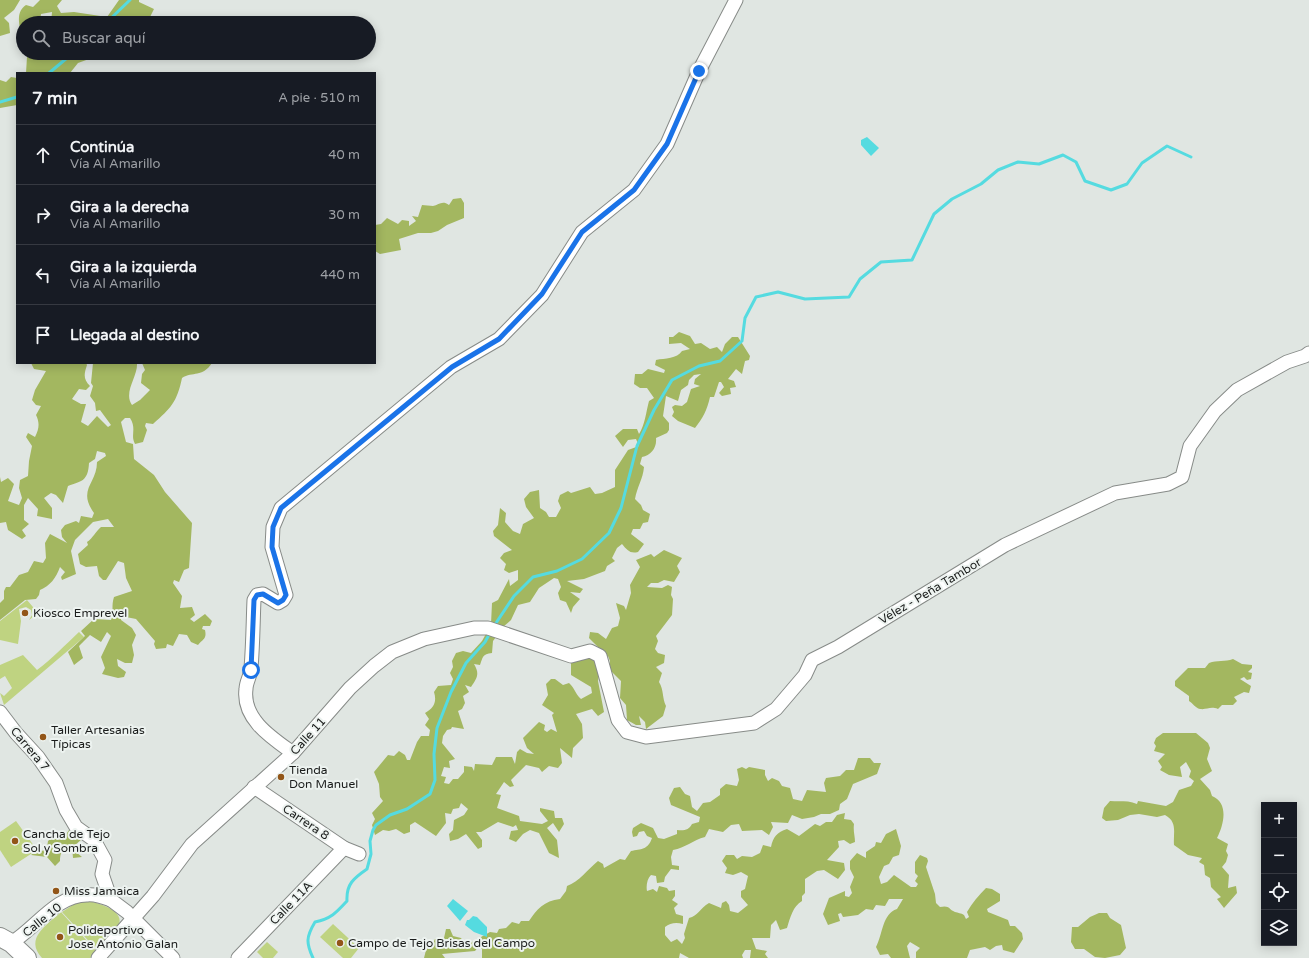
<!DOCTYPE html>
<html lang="es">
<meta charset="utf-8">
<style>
:root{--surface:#171b24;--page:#242831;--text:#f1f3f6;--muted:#9ea1a6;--line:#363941}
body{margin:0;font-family:"Varela Round",sans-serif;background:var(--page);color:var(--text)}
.controls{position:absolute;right:12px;bottom:12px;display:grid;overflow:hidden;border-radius:0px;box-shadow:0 2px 10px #0003}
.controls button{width:36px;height:36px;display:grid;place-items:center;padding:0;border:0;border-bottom:1px solid var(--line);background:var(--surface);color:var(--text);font:20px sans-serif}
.stop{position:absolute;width:12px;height:12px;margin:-9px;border:3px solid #1a73e8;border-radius:50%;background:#fff}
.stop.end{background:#1a73e8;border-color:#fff;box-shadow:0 1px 4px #0008}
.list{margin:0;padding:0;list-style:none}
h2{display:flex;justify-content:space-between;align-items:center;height:52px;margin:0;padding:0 16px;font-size:17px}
h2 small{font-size:13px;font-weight:400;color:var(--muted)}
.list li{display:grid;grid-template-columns:26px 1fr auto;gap:12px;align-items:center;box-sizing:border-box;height:60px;padding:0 16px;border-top:1px solid var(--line)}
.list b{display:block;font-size:15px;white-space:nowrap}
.list p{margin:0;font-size:13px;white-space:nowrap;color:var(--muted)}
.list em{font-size:13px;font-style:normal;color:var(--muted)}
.icon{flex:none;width:22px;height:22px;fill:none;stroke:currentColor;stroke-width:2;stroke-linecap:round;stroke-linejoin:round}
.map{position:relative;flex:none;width:1309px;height:958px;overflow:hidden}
.search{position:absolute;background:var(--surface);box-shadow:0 2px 10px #0003;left:16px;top:16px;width:360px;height:44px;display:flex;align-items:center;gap:10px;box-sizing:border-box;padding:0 14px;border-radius:22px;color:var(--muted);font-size:15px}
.panel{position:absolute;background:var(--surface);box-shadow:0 2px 10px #0003;left:16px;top:72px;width:360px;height:292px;border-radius:0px}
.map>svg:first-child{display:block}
</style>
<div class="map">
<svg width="1309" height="958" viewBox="0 0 1309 958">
<rect width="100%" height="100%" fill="#e0e6e2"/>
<g fill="#bfd381">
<path d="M27,600L38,613L29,620L32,615L31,610L26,607L19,609L21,621L18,644L0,640V621Z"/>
<path d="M79,632L84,637L4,705L0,693L4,696L12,688L5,676L0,679V665L23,655L37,670C52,659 65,645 79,632Z"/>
<path d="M16,821L37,850L11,867L0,850V832Z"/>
<path d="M88,901C99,903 127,911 118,927C114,936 103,943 96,949L62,912L76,903Z"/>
<path d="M61,912L96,951L90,958H42C24,938 47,925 61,912Z"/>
<path d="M333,924L359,948L351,958H343L320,937Z"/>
<path d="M267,942L278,952L273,958H263L257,952Z"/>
</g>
<g fill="#a3b760">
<path d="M0,0H20L14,10L4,18L9,23L10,33L0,36Z"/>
<path d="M40,0H62L57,6L61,13L74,12L107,17L119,0H139V2L154,9L150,17L140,16L142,23H51L52,12L41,14L40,22L23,23V31L21,34C19,22 16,12 26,5L33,7Z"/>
<path d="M40,53H94L89,59L78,63L70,73H26L27,57L34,58Z"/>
<path d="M11,77L17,78V105L0,108V80L6,82Z"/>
<path d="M461,198L464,203V218L447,225L438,231L431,233H418L399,239L401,250L380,254L375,251V225L381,224L387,218L398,224L402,220L409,221V226L416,221L412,216L418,217L422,205C425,205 430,206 433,206C439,205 442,200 449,205L453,199Z"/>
<path d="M679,332L690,336L695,344L701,343L710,349L717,347L722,352L725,344L732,337H738L750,356L749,360L745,361L742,374L736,369L728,379L734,381L736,387L730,388L731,394L722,396L719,393L724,387L721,382H719L714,397H710C707,410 703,418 695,428L678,421L672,416L674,412L672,407L675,405L682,406L687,402L691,389L700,386L694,384L695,379L701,374L694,375L689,380L688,385L681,390L678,401L666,396L663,416L669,423V430L667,433L656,438C657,448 651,455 642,457L640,464L644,467C643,479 637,487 635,499L641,505L643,510L650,514L648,522L643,523L640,529H633L631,534L644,544L638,552C630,554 627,550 622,544L617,548L612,558L615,561L607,566L605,571L584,579L567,581L583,589L580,593L570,592L580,599L573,607L571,613L566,602L560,600L558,593L561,587L558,579L554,578L539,588L530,602L518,605L511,620L503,627L491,624L492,603L498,600L509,579L510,586L518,580V570L509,573L504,570L506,564L500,558L504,553L512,550L494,536L493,531L498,525L500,508L506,513L505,522L513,531L520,534L523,524L534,518L526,507L524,499L530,492L539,490L540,508L546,512L549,517H556L561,508L558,501L560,495L568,491L571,493L590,487L595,494L602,493L615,487V470L628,450L639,446L636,439L628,440L623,447L615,436L623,429H637L639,434C645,425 646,412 649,401L654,398L647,388H640L634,384L635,374H642L648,369L664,373L665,370L655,365L656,360C665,358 677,359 682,351L690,349L681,343L669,344V337H673Z"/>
<path d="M31,363H86L87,365C84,374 83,379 90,386L86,390L79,389L72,399L81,404H86L81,422L88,426L97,416L108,427L111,425L100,410L96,411L95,403L90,396L93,386L91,383L93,363H137C138,377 123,392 132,405L140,400L150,390L141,383L142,374L145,370L142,363H212C202,378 193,371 182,378C177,402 171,408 153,424L146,423L145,426L147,430L143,442L135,444C130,435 137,429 130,418H125L121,422L126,442L133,444L134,459L154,475L165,492L192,523L189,568L184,570L179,582L174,580L173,583L182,596L180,608L192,607L195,615L190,619L194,622L205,614L212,621L210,626H203L202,629L205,630C207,639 203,639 198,645L191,642L187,635L179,634L173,646L167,644L166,648L156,649L154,644L155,641L136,619L121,616V620L132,628L136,635L132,645L134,655L132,663H125L117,659L118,666L126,672L124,677L118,678L102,674L105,668L101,657L111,636L107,632L101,642L90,635L79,646L83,658L74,665L68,652L85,636L81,631L94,619L111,620C114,612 111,606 114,597L132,591L126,578L124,563L118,561L106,580H103L99,576L97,566L86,567L80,564L78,554L88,545L87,542C93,538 95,532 101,527H114L108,519L93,522L75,540L71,551L76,574L62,580L61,577L65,572L60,567C56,578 50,586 40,590L39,595L36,599L25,600L0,620V603L4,599V591L6,587H10L19,575L28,572L34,561L43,563L46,558L45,543L50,534L67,543L62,537L61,530L65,525L76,521L79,523L81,516L92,518L94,513C77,489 97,484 97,462L106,456L105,453L97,451L95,459L89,463C88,481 82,481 68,486L63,503L56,495L51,493L44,498L52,508V519L37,516L38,509L28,498L24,505V520L29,524L22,530L26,536L22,539L8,530L6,522L0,523V477L1,482L8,478L14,484L8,501L19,505L22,498L19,488L20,480L28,476L29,461L32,446L26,437L28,433L35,437C39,429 40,423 36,415L41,406L36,405L32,400L35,390L46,371L34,369Z"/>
<path d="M664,550L682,558L677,566L680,572L674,582L664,580L658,583H651L647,587L662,588L668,585L672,587L671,595L673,599L672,615L656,636L658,641L655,649L658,653L665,655L664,663L656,667L662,673L659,682C664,690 662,698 666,706L663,716L646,729L645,722L639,716L641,725H636L627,720L626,705L620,698L621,681L609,669L610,661L608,656L602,658L598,681L604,712L598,716L592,709L576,714L582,724L583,738L573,748L572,758L560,748L562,763L558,768L549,766L542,772L539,768L526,765L511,780L514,786L510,787L504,782L496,794L501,795L497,808L519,816L520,821L542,824L548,821L540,811V808L554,811L555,818H562L564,824L559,832L553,823L547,828L557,840L559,858L549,853L539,833L530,830L523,834L516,842L509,839L511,831L518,830L516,825L513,827L498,822L481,832H476L482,840V847L478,849L466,834L458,839L450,841L449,834L453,830L454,820L464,815L468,809L461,803L459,808L453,809L451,814L445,813L446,823L436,836L415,822L410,825V832L404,834L396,829L389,831L383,830L375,835L372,825L375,819L372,813L383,801L380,797L379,784L374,772L388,755L394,756L399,751L405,755L407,760H410L417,742L421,736H429L430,730L425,725L429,719L425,713C434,708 437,702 434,692L438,686L451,685L453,679L450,673L453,667L452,661L456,653L463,651L471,653L482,641L487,632L496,637L493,641L492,653C482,654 483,657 480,665L474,664C480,674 477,678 471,687L465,685L469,692L463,696L465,703L462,709L458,711L464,729L452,727L451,729L447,730L443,736L442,743L455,759L449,761L450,768L444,767L441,776L446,777L444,783L449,784L453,779H458L464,772V766L472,767L474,771L475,764L492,765L496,757H512L515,764L517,752L520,749L527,753L534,754L527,748L523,738L539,722L545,725L544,730L547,732L551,729L557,732L552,715L554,713L542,705L548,695L546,684L551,679H555L563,685L569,683C575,688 575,694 581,699L592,693L591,687L571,675V662L574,658L598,647L589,638L590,632L598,633L606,639L612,628L618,626L620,618L616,603L624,606L626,610L631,593L630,585L640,567L636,560L651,554L654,557Z"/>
<path d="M1233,659L1242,664L1252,665V668L1248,672L1252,673L1251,679L1247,680L1244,677L1240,679L1251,686L1249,693L1244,692L1234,697L1237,701L1233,705H1222L1218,709C1210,706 1207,710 1200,709C1195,708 1193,703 1189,701V696L1175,686V681L1188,668H1205L1209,663C1217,660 1225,662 1233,659Z"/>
<path d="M1163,733H1196L1208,743L1210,748L1207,759L1212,771L1200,779L1210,790L1212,796C1229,803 1224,824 1217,838L1228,844L1226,851L1228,855L1226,862L1222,867L1229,875L1228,888L1236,886L1237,893L1224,908L1217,899L1221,897L1211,887L1210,878L1205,875L1204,865L1199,862L1202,858L1188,855L1174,845C1173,833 1178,822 1165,815L1157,817L1139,814L1130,815L1118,820L1106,821L1102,818L1104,808L1110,801C1119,802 1128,800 1137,804L1138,801L1166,806L1173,802L1179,790L1191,786L1194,781L1189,777L1191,771L1186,762L1180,767L1182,777L1169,775L1160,770L1162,767L1158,761L1165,754L1154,751L1156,746L1154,743L1156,738Z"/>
<path d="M858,758H870L874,763H881L877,774L853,784L847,799L840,804L839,810L830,814H821L814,817L802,819L792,815L788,823L771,822L773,827L769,835L762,830L742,831L739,824L731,825L723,832L709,829L705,837C693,840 685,848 673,850L671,857L672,865L679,866V870L671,869L665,877L664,882L657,883L656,876L651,875C647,879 646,886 647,891L653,889L657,892L659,886L667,888L669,891L675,890V896L672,900L678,904L674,908L676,914L683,916V924C676,922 670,923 665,927V935L671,942L677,939L682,944L685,938L684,934L689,918C698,916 700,908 709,903L721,908L722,903L726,901L729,905L730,911L738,913L748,905L741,897V891L745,889L748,876L741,872L733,875L725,873L727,868L722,861L726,855H734L737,859L742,856L752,857L760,853L763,845L771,847C773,837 777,832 787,829L799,836L815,824L820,826L826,822H832L837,815L845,813L844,819L851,820L854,824C853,831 855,836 855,842L850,844L844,840L838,841L839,847L827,860L844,863L845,870L838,879L824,870L817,871L805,879V893L802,896V901C793,906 790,918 787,928L780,930L776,920L771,925L770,938H752L756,949L767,951L765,954L768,958H750L751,950H745L742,955L743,958H689L680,953L679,958H482V949L479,946L475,951L442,954L445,958H424L427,946L433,943L435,939L444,938L446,929H450L453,936L461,938L464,943L478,941L481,937L490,932L497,933L499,929L506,928L512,922L519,924L521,921H529C537,909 544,901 560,899L566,891L567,886C579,882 588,869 598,861L603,864L604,868L620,859L625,860L631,851C641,849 648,850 652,838L647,836L644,831L639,832L637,836L633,837L632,832L633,828L641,823L653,828L658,838L664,839L677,834V830C684,831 689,830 692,824L699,822L700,817L671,805L669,798L674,788L680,787L685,794L690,796L692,807L697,811L703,803L710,802L720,795V789L726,784L737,786L739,780L737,769L742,767L746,769L749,767L765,770V775L768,781L772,778L779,781L782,786L790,788L793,799L802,801L807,790L826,792L824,783L826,778L840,776L846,770H854Z"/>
<path d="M896,829L901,846L899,855L893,857L889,864L884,866L879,877L881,884L887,882L894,875L911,887H916L918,884L915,881L918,876L915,873V862L920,855L927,858L928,861L926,867L935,894L936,903L940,907C950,905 948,909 955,912C958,913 961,913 964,915L966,919L969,917L967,912C972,903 979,895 986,888L992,889L1000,894V901L987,909L988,912L1008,920L1010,926H1015L1022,933L1023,939L1014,953L1003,950L1002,945L996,946L990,950L985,947L970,950L967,958H916V952L920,948L910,942L907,946L910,958H891L888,954L880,955L876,947C883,934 882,914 897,909L903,899H889L885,906L876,905L873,910L866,909L858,915L843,917L841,913L838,914L840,921L828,925L823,914L829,898L845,891V896L849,897L852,893L850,887L854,877L850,869V861L857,853L866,858V852L875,846L876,842L881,843L886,834Z"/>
<path d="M69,830L74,831L82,839L74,846L76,852L82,857L73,858L72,847L68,846C62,850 60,853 60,861L55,866L47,857L31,855L39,849L42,851L47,848L48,841L53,837L60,839L65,836Z"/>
<path d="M1099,913H1107L1110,918L1121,925L1126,948L1120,955L1105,958L1095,957L1084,949H1075L1071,942L1072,927H1078L1090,917Z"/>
</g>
<g fill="#55dbe0">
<path d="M867,137L879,148L871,156L861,145V140Z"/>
<path d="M453,899L468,911L460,921L447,906Z"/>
<path d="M473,916L477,917L487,927V937L474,932L465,925L467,920H469Z"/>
</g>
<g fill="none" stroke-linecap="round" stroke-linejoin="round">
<g stroke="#55dbe0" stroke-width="3">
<path d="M106,23L130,0"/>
<path d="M49,73L73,53"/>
<path d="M0,102L17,97"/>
<path d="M494,626L514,596L533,577L557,571L582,559L609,533L621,508L637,446L654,410L672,380L699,366L720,361L742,341L745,318L756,297L778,292L805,299L849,297L860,279L881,262L912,260L934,214L952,199L981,184L998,170L1018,162L1039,164L1063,155L1076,162L1085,181L1111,190L1127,184L1142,163L1167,146L1191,157"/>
<path d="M313,958C306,943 306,937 315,922C331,919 337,912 347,901C346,884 354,878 367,869L371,854L370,841L373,830L376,825L390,815L407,809L430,794L435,780L434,754L437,728L451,692L466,663L485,642L490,633"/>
</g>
<defs>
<g id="street">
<path d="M0,712L16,733L38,757L56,783L66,810L76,827L94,840L105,860L102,874L111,900L127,912L173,958"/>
<path d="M293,753C272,738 242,719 246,689C246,682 251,675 251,668C253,645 253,623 254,600L257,595L263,594L278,603L283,600L286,595L272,547L273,527L281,508L451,367L499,339L542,295L582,232L634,190L667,144L699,71L736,0"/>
<path d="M254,787L344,848L359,854"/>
<path d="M11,943C35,929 56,895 87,895C95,894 103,897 111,900"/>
<path d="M98,958L153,896L192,844L293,753L350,688L374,666L392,652L424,639L474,628H488L571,656L590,651L600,656L618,720L627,732L646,737L754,723L776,709L805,675L812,660L838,647L1005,545L1115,493L1168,484L1182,477L1190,446L1215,411L1237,390L1287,362L1305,356L1309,353"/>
<path d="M238,958L344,848"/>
</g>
<path id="secondary" d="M0,937L11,943L27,958"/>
</defs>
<use href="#street" stroke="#878b88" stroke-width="15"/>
<use href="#secondary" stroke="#878b88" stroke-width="20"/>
<use href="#street" stroke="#fff" stroke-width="13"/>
<use href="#secondary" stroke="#fff" stroke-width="18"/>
</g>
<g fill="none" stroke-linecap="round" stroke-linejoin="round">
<path stroke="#1a73e8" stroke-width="5" d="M251,670L254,600L257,595L263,594L278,603L283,600L286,595L272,547L273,527L281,508L452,367L499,339L542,294L582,232L634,190L667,144L699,71"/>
</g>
<g fill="#925518" stroke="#edf3f0" stroke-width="1.5">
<circle cx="25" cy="613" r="4"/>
<circle cx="43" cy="737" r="4"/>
<circle cx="281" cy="777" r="4"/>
<circle cx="15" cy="841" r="4"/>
<circle cx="56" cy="891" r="4"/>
<circle cx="60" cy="937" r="4"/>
<circle cx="340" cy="943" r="4"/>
</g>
<g text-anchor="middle" stroke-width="4" stroke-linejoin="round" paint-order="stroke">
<g font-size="12" fill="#1b1d1c" stroke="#edf3f0">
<text transform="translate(930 591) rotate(-31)" y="4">Vélez - Peña Tambor</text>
<text transform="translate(308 736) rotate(-48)" y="4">Calle 11</text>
<text transform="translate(30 749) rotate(50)" y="4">Carrera 7</text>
<text transform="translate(306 822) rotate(34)" y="4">Carrera 8</text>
<text transform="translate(291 903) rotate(-46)" y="4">Calle 11A</text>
<text transform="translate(42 920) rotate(-39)" y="4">Calle 10</text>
</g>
<g font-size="12" fill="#1b1d1c" stroke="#edf3f0" text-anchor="start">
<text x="33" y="617">Kiosco Emprevel</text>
<text x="51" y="734">Taller Artesanias<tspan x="51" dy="14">Típicas</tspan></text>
<text x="289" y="774">Tienda<tspan x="289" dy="14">Don Manuel</tspan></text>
<text x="23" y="838">Cancha de Tejo<tspan x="23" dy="14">Sol y Sombra</tspan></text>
<text x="64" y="895">Miss Jamaica</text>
<text x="68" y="934">Polideportivo<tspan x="68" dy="14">Jose Antonio Galan</tspan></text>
<text x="348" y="947">Campo de Tejo Brisas del Campo</text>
</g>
</g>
</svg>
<div class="controls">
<button>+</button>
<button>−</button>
<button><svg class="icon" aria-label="locate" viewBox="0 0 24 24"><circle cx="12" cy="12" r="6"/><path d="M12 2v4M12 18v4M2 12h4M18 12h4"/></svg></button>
<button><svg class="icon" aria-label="layers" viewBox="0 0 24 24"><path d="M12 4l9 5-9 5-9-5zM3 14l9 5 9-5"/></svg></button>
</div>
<div class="stop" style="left:251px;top:670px"></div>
<div class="stop end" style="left:699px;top:71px"></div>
<div class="search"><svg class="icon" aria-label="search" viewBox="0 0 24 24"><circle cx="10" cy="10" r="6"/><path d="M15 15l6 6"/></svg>Buscar aquí</div>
<section class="panel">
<h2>7 min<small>A pie · 510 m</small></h2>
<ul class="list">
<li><svg class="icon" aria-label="ahead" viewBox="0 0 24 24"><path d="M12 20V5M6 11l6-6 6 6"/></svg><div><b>Continúa</b><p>Vía Al Amarillo</p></div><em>40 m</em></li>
<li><svg class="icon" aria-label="right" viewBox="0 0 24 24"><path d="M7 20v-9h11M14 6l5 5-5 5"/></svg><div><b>Gira a la derecha</b><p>Vía Al Amarillo</p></div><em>30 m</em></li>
<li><svg class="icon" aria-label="left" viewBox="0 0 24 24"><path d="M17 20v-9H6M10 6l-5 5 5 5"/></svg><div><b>Gira a la izquierda</b><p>Vía Al Amarillo</p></div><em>440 m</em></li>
<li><svg class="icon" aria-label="arrive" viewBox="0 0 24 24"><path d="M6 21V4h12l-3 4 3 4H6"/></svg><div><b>Llegada al destino</b></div></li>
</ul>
</section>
</div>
